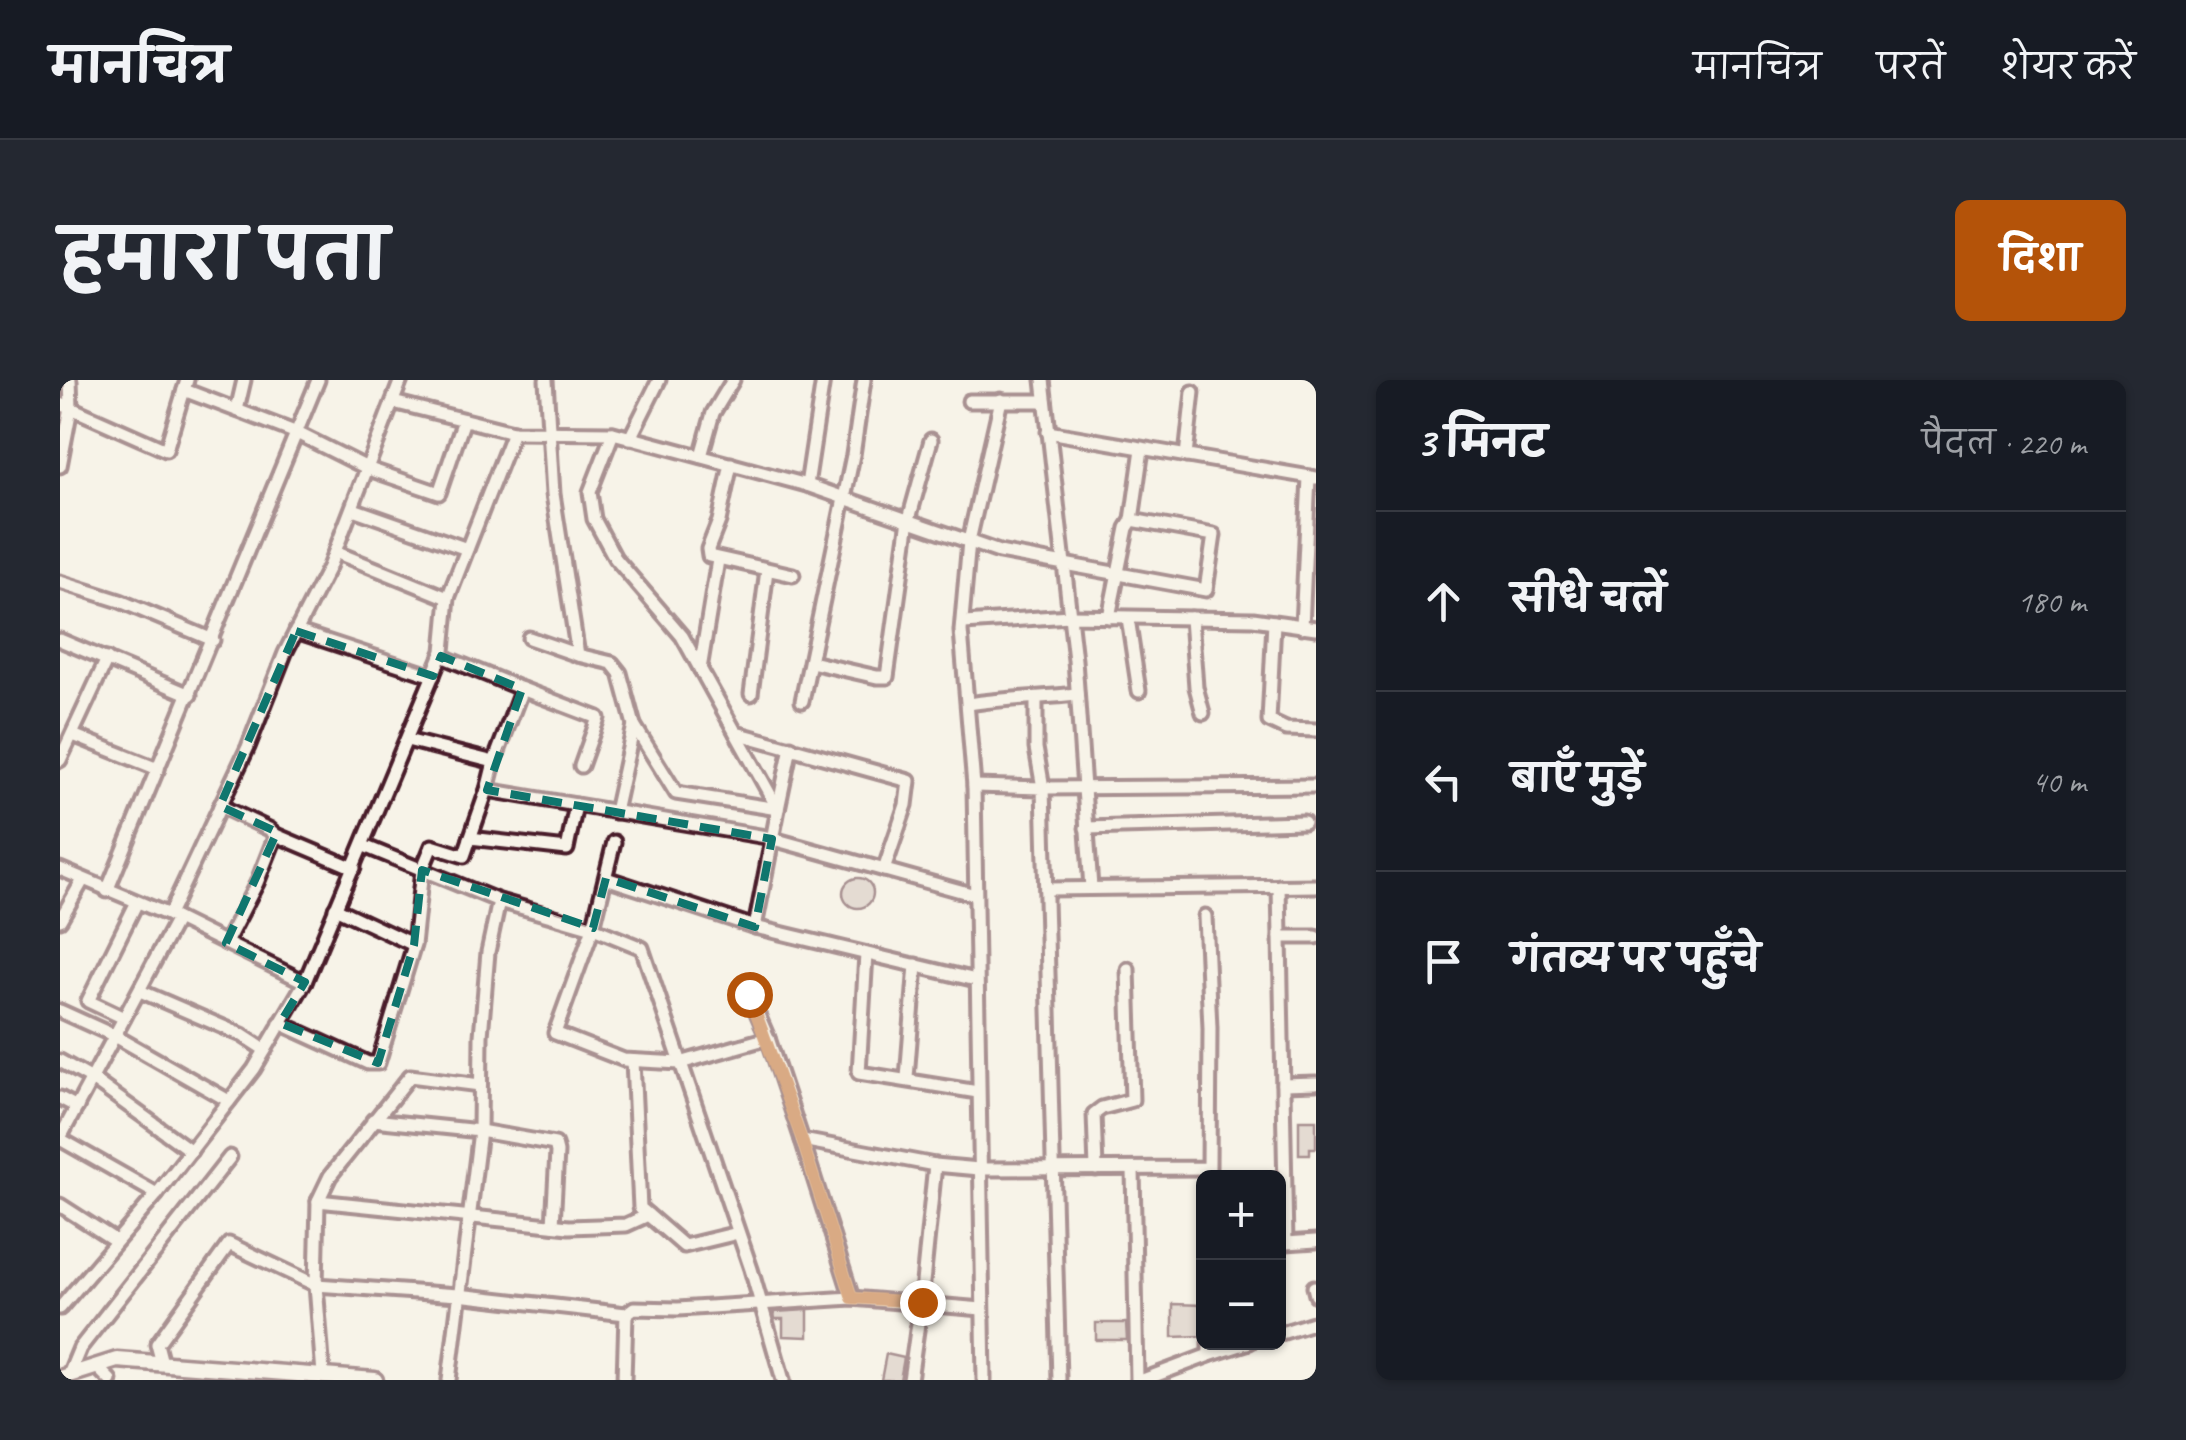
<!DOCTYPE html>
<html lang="hi">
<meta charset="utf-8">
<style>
:root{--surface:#171b24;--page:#242831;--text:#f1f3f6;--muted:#9ea1a6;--line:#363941;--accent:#b45309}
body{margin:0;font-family:Caveat,"Playpen Sans Deva",sans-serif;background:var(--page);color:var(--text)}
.controls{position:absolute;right:30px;bottom:30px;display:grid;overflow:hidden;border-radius:15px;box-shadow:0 2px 8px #0004}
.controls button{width:90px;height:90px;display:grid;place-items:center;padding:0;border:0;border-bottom:2px solid var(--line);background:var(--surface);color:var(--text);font:50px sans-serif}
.stop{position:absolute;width:30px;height:30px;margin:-22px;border:8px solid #b45309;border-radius:50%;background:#fff}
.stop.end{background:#b45309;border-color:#fff;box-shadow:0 2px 10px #0008}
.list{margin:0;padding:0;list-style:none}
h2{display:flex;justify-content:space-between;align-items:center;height:130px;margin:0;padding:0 40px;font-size:42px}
h2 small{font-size:32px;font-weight:400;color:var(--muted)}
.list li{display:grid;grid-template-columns:65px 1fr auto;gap:30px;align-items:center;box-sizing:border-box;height:180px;padding:0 40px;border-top:2px solid var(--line)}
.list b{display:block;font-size:38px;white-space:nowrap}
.list em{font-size:32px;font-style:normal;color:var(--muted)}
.icon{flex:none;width:55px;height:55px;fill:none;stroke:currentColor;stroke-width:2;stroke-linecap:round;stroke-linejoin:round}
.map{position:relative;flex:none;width:1256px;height:1000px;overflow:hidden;border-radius:15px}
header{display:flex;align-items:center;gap:60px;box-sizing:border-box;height:140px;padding:0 50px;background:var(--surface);border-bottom:2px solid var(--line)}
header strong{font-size:48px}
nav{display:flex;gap:55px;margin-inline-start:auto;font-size:35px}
.intro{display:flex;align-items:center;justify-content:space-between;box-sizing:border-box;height:240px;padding:0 60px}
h1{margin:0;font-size:70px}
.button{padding:25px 45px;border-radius:15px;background:var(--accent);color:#fff;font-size:35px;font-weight:700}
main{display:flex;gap:60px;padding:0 60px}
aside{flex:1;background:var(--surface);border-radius:15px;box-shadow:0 2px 8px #0004}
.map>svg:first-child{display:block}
</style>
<header>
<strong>मानचित्र</strong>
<nav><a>मानचित्र</a><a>परतें</a><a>शेयर करें</a></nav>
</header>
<div class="intro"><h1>हमारा पता</h1><a class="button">दिशा</a></div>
<main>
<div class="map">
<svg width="1256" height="1000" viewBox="0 0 1256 1000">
<rect width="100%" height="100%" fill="#f7f3e8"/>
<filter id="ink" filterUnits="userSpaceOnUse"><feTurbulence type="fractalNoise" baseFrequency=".01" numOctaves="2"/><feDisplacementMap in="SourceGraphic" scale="20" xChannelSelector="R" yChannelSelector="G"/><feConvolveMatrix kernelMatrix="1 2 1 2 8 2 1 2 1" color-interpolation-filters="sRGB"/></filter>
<g filter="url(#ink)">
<g fill="#ccbfb9" stroke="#4a1f2b" stroke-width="2.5">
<circle cx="798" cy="513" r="15"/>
<path d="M1239,740H1256V768H1250V774H1239Z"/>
<path d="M1113,924L1144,925L1141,956L1113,957Z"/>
<path d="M748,930V957L723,956V939H715L714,932Z"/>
<path d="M1036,943H1066L1067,960H1036Z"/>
<path d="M826,974L844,978L840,1000H821Z"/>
</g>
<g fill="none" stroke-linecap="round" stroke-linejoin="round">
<defs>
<g id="minor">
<path d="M10,0L11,28L106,70L127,0"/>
<path d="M486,0L493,114L518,275L552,283L560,293L574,345L616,413L718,429L731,367"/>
<path d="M983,0L1015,280L1031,508"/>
<path d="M124,10L237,53L309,89L379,113L404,40"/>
<path d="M909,21H985"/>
<path d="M333,22L453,52L553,53L747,105L763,0"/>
<path d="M0,24L11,28L0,86"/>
<path d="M177,30L184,0"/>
<path d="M988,52L1256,98"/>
<path d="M553,53L530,112L534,139L555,178L622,256L718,429L695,547"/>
<path d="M570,58L599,0"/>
<path d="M641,76L653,33L673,0"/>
<path d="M1126,76L1133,12"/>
<path d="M671,84L659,141L648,169L649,176L733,195"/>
<path d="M747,105L939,172L1146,210L1154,155L1072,140"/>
<path d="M293,129L407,169"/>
<path d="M275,172L388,218"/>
<path d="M0,202L60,221L153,260"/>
<path d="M1049,237L1067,148L1072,140L1082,69"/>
<path d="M1068,238L1079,311"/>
<path d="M1131,238L1136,307L1143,333"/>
<path d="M1214,242L1209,341L1226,349L1256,350"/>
<path d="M904,243L1010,236L1193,239L1256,248"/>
<path d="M1242,247L1249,97"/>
<path d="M236,251L373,296"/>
<path d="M469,258L518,275"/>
<path d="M0,260L130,315"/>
<path d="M381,276L462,309L434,382"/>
<path d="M751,282L817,297H827L849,139L871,60"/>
<path d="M640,289L658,180"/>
<path d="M462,309L538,338L521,386"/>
<path d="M691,314L707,190"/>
<path d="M976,319V368L983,408L1256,406"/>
<path d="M742,321L793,75L804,0"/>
<path d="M909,324C946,318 980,318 1017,314"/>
<path d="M676,353L849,401L846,425L824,490"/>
<path d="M13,355L98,389"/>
<path d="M347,360L434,382L427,410L706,457L915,515"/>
<path d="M0,380L47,279"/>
<path d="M914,406L983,408L999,1000"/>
<path d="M160,426L209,449L216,455L294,488"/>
<path d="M555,432L574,345"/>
<path d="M1026,448L1244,442"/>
<path d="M410,458L507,469L516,425"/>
<path d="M554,462L533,548L495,653L564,680L620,683L708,658L742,760L875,785L919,789L1149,788L1150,648L1145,536"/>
<path d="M304,466L439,521L533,548L582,568L691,889L723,1000"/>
<path d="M0,489L109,535L245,602L383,271L388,218L453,52"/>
<path d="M546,498L695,547L916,600"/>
<path d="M1219,506L1226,863L1256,861"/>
<path d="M986,509L1256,506"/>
<path d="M47,511L258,0"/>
<path d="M275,528L354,565"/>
<path d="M109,535L188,367L225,273L269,187L341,0"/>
<path d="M0,540L23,500"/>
<path d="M1220,557H1256"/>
<path d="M166,563L197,503L216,455"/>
<path d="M806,574L799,693L918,712"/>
<path d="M80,611L182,655L205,670"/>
<path d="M689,614L708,658"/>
<path d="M0,631L55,656L169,721"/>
<path d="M64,638L28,621L76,524"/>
<path d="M220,643L308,683H318L354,565L362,490L372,466L404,476L427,410"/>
<path d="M0,681L32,699L131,771"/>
<path d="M573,681L580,828L624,866L678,853"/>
<path d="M847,698L856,585"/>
<path d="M1223,704L1256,703"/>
<path d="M0,718L17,727"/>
<path d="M313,740L420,751L495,764L497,772L493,845"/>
<path d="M0,758L117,539"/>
<path d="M0,759L97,814"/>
<path d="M1036,789L1034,734L1042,728L1072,720L1068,589"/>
<path d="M1073,789L1077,1000"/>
<path d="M258,821L270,796L350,696L420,705"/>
<path d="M0,825L56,861"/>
<path d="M1254,907L1256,915"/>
<path d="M792,918L922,929"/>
<path d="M0,928L97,814L194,689L245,602"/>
<path d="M1218,954L1256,942"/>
<path d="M1149,975L1190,962"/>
<path d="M102,983L97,964L169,864L256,905L398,915L566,934L574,928L618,929L792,918L742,760"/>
<path d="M37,987L50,1000"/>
<path d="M263,994L256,905L258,821L509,847L566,845L588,835"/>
<path d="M8,997L20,968L170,777"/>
<path d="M389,1000L420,751L421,656L428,572L439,521"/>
<path d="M564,1000L566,934"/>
<path d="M850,1000L861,922L875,785"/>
<path d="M924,1000L914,406L901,251L909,161L941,20"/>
<path d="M1083,1000L1149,975V962"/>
</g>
<path id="tertiary" d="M0,998L57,980L315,1000"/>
</defs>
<use href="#minor" stroke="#4a1f2b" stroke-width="19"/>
<use href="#tertiary" stroke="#4a1f2b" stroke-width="21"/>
<use href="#minor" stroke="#f7f3e8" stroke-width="11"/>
<use href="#tertiary" stroke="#f7f3e8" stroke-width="14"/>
</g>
</g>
<g fill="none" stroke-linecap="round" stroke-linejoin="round" filter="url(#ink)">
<path stroke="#b45309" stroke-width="12" d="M689,614L742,760L792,918L862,922"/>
</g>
<path d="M0 0H1256V1000H0ZM236,251L373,296L381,276L462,309L427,410L712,459L695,547L546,498L533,548L362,490L354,565L318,683L220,643L245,602L166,563L217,452L160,426Z" fill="#f7f3e8" fill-opacity=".55" fill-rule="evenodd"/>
<path fill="none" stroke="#0f766e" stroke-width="8" stroke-dasharray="20 12" stroke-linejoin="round" d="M236,251L373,296L381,276L462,309L427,410L712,459L695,547L546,498L533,548L362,490L354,565L318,683L220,643L245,602L166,563L217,452L160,426Z"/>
</svg>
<div class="controls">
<button>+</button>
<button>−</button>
</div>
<div class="stop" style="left:689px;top:614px"></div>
<div class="stop end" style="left:862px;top:922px"></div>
</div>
<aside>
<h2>3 मिनट<small>पैदल · 220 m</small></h2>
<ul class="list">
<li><svg class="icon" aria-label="ahead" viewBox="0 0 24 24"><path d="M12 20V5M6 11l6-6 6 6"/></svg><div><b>सीधे चलें</b></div><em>180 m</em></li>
<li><svg class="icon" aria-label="left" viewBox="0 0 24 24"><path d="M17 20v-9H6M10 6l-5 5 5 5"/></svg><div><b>बाएँ मुड़ें</b></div><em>40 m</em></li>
<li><svg class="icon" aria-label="arrive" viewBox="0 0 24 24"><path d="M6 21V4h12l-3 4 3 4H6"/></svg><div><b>गंतव्य पर पहुँचे</b></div></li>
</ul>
</aside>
</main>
